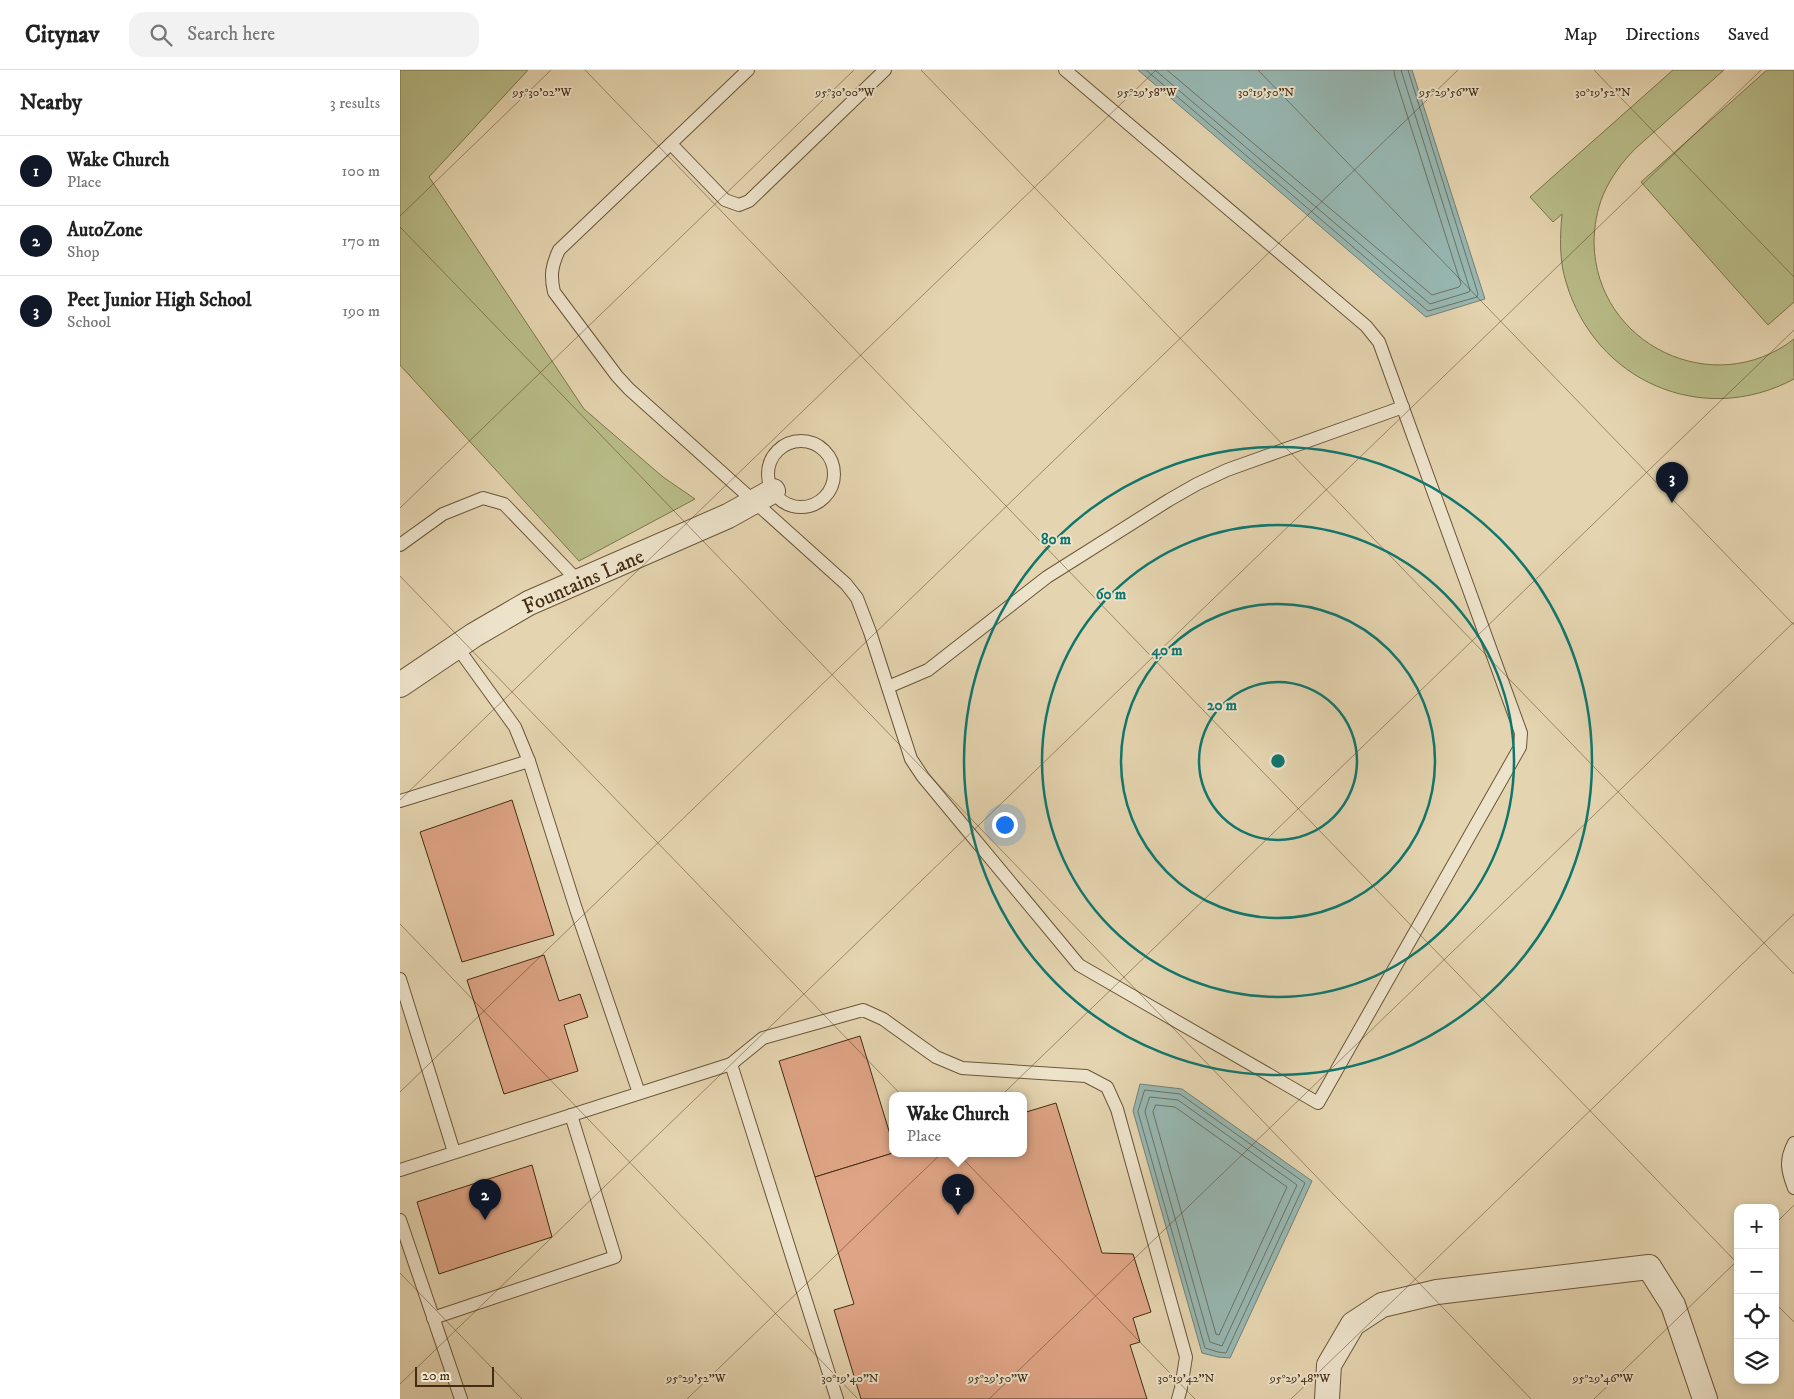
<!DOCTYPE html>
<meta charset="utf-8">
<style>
:root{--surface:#fff;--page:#f2f2f2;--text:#222;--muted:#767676;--line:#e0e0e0;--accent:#111827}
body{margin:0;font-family:"IM FELL DW Pica",serif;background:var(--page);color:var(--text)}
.controls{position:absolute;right:15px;bottom:15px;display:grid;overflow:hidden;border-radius:10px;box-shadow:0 2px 8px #0003}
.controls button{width:45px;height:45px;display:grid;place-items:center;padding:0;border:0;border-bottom:1px solid var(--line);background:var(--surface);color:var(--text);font:25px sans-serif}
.scale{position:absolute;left:15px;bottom:12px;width:79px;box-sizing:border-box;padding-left:5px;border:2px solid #442c12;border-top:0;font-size:14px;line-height:18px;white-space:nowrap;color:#442c12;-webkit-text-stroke:4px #ede3cb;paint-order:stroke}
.you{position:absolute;left:604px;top:754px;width:18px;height:18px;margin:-12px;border:4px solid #fff;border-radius:50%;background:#1a73e8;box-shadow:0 0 0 8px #1a73e833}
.badge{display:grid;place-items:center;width:32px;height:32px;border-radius:50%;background:var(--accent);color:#fff;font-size:16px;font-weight:700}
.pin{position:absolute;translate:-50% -41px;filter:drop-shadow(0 1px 2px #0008)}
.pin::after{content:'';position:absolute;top:26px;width:18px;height:15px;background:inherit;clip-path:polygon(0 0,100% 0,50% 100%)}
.popup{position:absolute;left:489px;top:1022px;width:138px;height:65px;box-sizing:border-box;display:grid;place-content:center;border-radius:10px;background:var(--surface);filter:drop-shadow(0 1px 4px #0005);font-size:16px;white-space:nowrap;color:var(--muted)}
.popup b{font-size:19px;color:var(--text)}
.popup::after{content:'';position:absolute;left:50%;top:100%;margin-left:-10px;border:10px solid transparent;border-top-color:var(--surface)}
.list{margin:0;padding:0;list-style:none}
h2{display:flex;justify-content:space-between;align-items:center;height:65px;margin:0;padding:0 20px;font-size:21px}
h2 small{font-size:16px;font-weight:400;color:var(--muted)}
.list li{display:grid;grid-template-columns:32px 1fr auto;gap:15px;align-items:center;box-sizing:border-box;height:70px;padding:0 20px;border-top:1px solid var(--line)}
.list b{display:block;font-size:19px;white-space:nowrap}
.list p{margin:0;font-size:16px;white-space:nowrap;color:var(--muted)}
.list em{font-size:16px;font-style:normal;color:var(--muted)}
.icon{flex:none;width:28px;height:28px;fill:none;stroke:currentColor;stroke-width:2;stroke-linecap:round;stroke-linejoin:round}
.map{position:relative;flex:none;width:1394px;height:1329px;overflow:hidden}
header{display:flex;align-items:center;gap:30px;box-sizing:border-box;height:70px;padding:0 25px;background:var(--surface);border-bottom:1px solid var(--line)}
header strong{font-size:24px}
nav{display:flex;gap:28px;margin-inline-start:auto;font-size:18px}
.search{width:350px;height:45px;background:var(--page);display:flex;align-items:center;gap:12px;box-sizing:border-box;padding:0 18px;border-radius:15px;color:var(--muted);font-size:19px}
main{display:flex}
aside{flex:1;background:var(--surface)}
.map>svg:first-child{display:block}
</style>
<header>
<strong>Citynav</strong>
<div class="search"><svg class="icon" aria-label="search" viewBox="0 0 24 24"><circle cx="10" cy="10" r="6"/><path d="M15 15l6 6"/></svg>Search here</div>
<nav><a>Map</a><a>Directions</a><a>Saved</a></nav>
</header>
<main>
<aside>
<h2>Nearby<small>3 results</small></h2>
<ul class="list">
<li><span class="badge">1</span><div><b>Wake Church</b><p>Place</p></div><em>100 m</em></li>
<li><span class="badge">2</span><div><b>AutoZone</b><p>Shop</p></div><em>170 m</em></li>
<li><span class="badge">3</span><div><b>Peet Junior High School</b><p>School</p></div><em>190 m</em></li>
</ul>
</aside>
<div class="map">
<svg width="1394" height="1329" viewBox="0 0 1394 1329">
<rect width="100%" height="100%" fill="#e4d4af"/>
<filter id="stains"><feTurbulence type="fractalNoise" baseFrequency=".004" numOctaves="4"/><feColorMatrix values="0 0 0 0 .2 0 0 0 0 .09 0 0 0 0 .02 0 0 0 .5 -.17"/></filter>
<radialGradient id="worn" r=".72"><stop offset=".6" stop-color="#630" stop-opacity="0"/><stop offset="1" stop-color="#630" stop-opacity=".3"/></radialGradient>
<g fill="#b8bc88" stroke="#7e744d">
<path d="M0,0H128L29,107L184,339L263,407L295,429L179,491L0,295Z"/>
<path d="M1273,0H1324L1236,78C1222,92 1211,107 1203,125C1197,140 1194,157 1194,173C1196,275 1314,331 1394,269V309C1302,358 1195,311 1166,212C1159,190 1160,166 1162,144L1153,152L1130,127Z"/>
<path d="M1367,0H1394V232L1368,255L1241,112Z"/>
</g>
<g fill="#97b7b2" stroke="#767f72">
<path d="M738,0H1012L1085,229L1026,247Z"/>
<path d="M740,1014L782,1019L912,1111L830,1288L818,1287L802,1283L733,1041Z"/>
</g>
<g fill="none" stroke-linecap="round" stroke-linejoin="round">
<g stroke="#6e7262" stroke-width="1">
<path d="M746,0L1028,241L1077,227L1078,224L1008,0"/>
<path d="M755,0L1030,234L1069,222L1070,220L1001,0"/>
<path d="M767,0L1032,225L1059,217L1061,214L995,7L994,0"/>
<path d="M745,1020L780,1024L905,1113L826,1283L818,1282L805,1278L738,1042Z"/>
<path d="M750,1027L778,1030L897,1115L822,1276L810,1272L745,1042Z"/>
<path d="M756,1035L775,1037L887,1117L819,1265L816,1264L753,1042Z"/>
</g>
</g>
<g fill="#dea485" stroke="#442c12">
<path d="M112,730L154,865L62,892L20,762Z"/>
<path d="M144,885L159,931L180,924L188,947L164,955L178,1001L104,1024L67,910Z"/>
<path d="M460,966L493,1074V1083L415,1107L379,991Z"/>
<path d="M656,1033L702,1183L733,1184L751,1242L733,1248L740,1272L730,1275L747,1329H461L434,1240L454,1234L415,1107L493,1083L623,1084V1043Z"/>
<path d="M132,1095L152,1167L39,1204L17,1132Z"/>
</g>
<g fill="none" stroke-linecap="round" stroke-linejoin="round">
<defs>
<g id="lane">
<path d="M348,0L159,180C152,195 150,205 154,222L217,306L229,319L446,514L457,528L470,562L511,689L523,707L679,895L918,1033L1120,677L1121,663L979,272L966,256L665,0"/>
<path d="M271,74L325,130L339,135L349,131L485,0"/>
<circle cx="401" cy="404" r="33"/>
<path d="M0,475L43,444L83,428L104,434L179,512"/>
<path d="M488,617L528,600L647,507L769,430L797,414L827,400L1003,337"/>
<path d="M129,691L176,839L239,1023"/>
<path d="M0,731L129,691L115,657L57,577"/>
<path d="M0,909L54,1082"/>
<path d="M331,994L437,1329"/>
<path d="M1394,1073C1385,1090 1387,1100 1394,1118"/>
<path d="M0,1100L331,994L363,968L463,940L483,949L536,987L562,998L686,1006L707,1017L717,1039L786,1287L781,1318L778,1329"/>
<path d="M0,1150L61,1329"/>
<path d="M33,1248L215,1187L171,1045"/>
</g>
<g id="street">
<path d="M0,615L74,565L129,533L328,446L373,421"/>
<path d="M927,1329L929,1295L953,1254L982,1235L1037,1222L1249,1197L1273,1235L1305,1329"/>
</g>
</defs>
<use href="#lane" stroke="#6c5639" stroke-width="14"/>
<use href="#street" stroke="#6c5639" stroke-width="26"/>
<use href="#lane" stroke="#ede3cb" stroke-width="12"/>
<use href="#street" stroke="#ede3cb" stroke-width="24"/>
</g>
<path fill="none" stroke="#442c12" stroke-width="1" stroke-opacity="0.45" d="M185,0L1338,1194M521,0L1394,904M858,0L1394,555M1194,0L1394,207M0,146L151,0M0,157L1131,1329M0,438L454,0M0,506L795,1329M0,730L756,0M0,854L458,1329M0,1022L1058,0M1375,1154L1394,1135M0,1203L122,1329M1375,1233L1394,1252M0,1314L1361,0M287,1329L1394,260M589,1329L1394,552M891,1329L1394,844M1194,1329L1338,1190"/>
<g fill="none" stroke="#0f766e" stroke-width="2.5">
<circle cx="878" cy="691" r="79"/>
<circle cx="878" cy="691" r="157"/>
<circle cx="878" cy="691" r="236"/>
<circle cx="878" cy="691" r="314"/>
</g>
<g text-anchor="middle" stroke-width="4" stroke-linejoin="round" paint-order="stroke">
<g font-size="21" fill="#442c12" stroke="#ede3cb">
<text transform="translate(183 511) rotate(-24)" y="7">Fountains Lane</text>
</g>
</g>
<g font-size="12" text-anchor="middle" fill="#442c12" stroke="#ede3cb" stroke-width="4" stroke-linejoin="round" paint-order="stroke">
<text x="142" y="26">95°30'02"W</text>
<text x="445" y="26">95°30'00"W</text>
<text x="747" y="26">95°29'58"W</text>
<text x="1049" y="26">95°29'56"W</text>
<text x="866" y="26">30°19'50"N</text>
<text x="1203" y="26">30°19'52"N</text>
<text x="450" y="1312">30°19'40"N</text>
<text x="786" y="1312">30°19'42"N</text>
<text x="296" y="1312">95°29'52"W</text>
<text x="598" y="1312">95°29'50"W</text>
<text x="900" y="1312">95°29'48"W</text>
<text x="1203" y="1312">95°29'46"W</text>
</g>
<circle cx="878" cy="691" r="8" fill="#0f766e" stroke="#ede3cb" stroke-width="2.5"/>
<g font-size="15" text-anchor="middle" font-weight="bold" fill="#0f766e" stroke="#ede3cb" stroke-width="4" stroke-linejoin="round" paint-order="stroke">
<text x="656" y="474">80 m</text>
<text x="711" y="529">60 m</text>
<text x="767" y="585">40 m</text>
<text x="822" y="640">20 m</text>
</g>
<rect width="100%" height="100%" filter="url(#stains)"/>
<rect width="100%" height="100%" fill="url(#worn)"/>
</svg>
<div class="controls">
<button>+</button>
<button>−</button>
<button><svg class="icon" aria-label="locate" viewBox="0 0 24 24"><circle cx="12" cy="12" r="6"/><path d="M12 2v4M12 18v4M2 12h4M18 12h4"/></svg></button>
<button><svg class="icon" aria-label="layers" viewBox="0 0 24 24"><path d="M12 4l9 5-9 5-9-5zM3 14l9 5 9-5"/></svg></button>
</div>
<div class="scale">20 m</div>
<div class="you"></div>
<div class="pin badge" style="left:558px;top:1145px">1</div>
<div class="popup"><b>Wake Church</b>Place</div>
<div class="pin badge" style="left:85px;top:1150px">2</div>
<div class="pin badge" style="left:1272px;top:433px">3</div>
</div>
</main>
